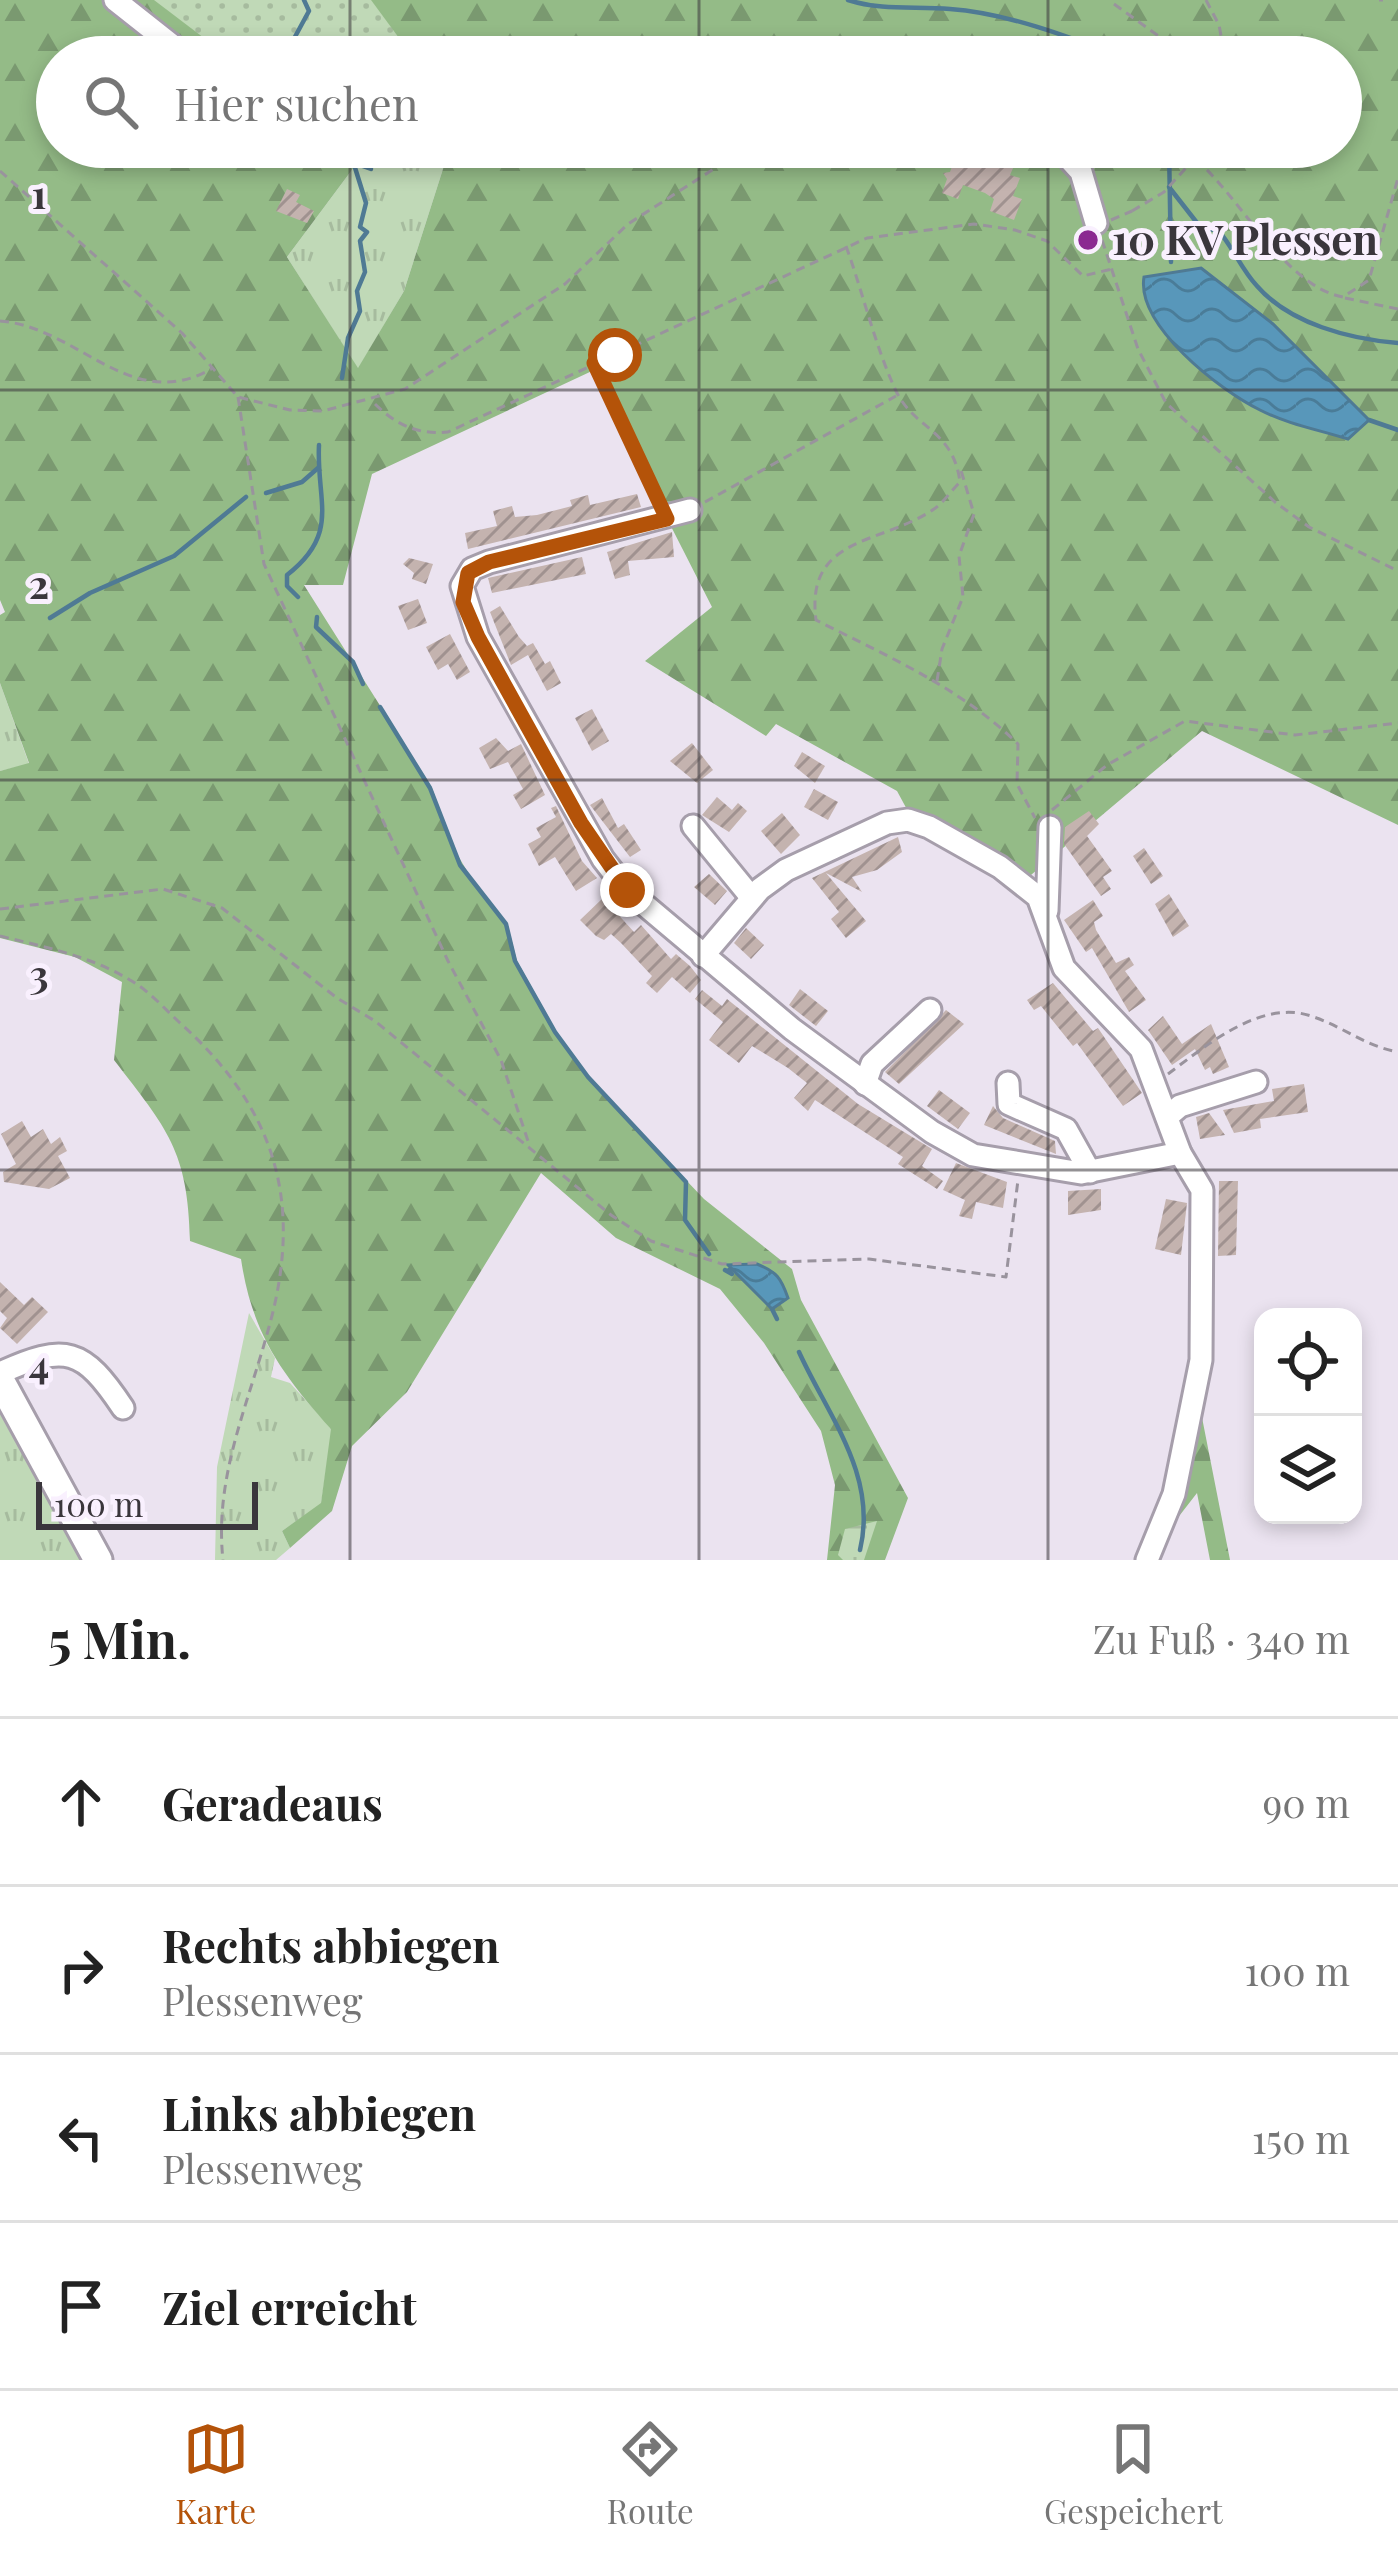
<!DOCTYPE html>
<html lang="de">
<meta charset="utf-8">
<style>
:root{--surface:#fff;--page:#f2f2f2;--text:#222;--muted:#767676;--line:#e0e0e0;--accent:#b45309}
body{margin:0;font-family:"Playfair Display",serif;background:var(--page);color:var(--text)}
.controls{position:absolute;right:36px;bottom:36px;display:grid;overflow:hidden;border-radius:24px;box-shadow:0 6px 18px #0003}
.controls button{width:108px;height:108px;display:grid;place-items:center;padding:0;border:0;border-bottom:3px solid var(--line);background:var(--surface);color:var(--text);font:60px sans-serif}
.scale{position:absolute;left:36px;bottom:30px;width:222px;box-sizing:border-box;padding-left:12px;border:6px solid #3a363c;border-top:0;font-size:33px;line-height:42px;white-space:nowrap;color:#3a363c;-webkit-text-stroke:9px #f9f0fe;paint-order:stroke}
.stop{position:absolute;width:36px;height:36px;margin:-27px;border:9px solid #b45309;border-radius:50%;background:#fff}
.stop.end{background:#b45309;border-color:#fff;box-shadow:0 3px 12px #0008}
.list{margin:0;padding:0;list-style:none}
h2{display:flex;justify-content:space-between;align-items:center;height:156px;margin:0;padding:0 48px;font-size:51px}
h2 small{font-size:39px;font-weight:400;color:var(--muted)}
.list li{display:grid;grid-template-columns:78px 1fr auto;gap:36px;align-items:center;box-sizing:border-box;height:168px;padding:0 48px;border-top:3px solid var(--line)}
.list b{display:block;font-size:45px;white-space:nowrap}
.list p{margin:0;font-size:39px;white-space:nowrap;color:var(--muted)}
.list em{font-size:39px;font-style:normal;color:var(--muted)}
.icon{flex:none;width:66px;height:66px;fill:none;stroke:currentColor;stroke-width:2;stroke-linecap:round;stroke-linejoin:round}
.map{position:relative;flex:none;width:1398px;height:1560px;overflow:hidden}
.search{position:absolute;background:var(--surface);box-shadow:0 6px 18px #0003;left:36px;right:36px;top:36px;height:132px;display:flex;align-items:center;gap:30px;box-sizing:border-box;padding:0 42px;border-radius:66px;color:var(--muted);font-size:45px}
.sheet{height:828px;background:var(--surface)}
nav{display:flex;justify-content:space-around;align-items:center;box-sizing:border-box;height:168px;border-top:3px solid var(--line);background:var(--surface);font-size:33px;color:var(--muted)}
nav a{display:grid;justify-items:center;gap:6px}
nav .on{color:var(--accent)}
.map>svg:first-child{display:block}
</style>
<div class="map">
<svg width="1398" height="1560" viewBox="0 0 1398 1560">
<defs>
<pattern id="grass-tufts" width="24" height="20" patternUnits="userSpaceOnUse" patternTransform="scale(3)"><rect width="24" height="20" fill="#c0d9b7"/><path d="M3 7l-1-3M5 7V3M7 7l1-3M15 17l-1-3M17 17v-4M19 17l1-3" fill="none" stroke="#a6bb9e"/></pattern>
<pattern id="forest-firs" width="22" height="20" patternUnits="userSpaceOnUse" patternTransform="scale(3)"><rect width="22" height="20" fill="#94bb87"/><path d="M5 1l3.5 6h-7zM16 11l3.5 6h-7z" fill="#7a9970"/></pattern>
<pattern id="wetland-marsh" width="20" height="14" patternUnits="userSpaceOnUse" patternTransform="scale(3)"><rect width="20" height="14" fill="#c0d9b7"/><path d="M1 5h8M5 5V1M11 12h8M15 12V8" fill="none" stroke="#a6bb9e"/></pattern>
<pattern id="park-dots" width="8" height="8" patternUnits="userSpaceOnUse" patternTransform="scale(3)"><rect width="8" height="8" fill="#c0d9b7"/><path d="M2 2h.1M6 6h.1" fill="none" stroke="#a6bb9e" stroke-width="1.8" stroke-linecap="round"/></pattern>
<pattern id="water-waves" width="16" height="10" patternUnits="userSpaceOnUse" patternTransform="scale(3)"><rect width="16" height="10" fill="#5897ba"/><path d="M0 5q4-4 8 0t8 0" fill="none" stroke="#4a7c98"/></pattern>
<pattern id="building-hatch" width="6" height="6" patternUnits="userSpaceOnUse" patternTransform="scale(3)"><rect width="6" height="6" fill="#c4b3af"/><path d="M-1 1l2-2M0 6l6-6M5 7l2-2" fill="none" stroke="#a09290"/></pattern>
</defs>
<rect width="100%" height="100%" fill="#ebe3f0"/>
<g fill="url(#grass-tufts)">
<path d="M369,147H450L404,291L358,369L287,257Z"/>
<path d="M0,683L29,764L0,771Z"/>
<path d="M249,1313L275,1358L271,1377L290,1383L332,1429L321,1504L282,1531L290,1548L276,1560H215L217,1467Z"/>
<path d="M0,1414L79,1553L83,1560H0Z"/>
</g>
<g fill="url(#forest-firs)">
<path d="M0,0H175L271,57H57V147H369L287,257L358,368L404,291L450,147H1341V57H406L366,0H1398V825L1202,731L1025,880L910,815L897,791L776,724L766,736L645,661L712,607L592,371L372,474L343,585H304L432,788L454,849L476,886L507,923L517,961L556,1031L588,1077L704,1199L792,1269L801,1300L908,1498L885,1560H827L835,1485L821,1431L764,1343L720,1289L616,1238L541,1173L407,1392L352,1446L332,1511L290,1548L282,1531L321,1503L331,1429C282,1374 252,1334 241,1259L190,1241C188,1150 167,1129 114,1060L122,982L75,957L0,938V771L29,763L0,683V615L5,612L0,600Z"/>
<path d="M1196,1387L1230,1560H1210L1197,1493L1152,1551Z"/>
</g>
<path fill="url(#wetland-marsh)" d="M877,1521L864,1560H843L838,1555L845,1529Z"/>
<path fill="url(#park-dots)" d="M154,0H371L413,57H229Z"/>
<g fill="url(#water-waves)" stroke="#4f7a94" stroke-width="3">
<path d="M1201,268L1273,324L1369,420L1348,439C1319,430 1287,424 1260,410C1219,390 1136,325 1144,277Z"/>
<path d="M757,1264C777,1272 781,1278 788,1298L772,1309L728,1265Z"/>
</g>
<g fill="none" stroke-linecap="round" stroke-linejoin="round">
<g stroke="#4f7a94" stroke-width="4.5">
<path d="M848,0C883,11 914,6 950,9C1006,13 1068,36 1120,57"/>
<path d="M291,57L290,46L309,11L304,0"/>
<path d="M1169,147L1171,262"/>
<path d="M354,163L371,169"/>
<path d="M1169,187L1212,242"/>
<path d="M1203,229L1218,230C1233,247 1241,269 1257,286C1290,324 1350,339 1398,343"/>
<path d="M342,378L348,338L360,311L357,291L365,272L360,241L367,232L360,227L366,203L352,158"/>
<path d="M1369,420L1398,430"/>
<path d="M266,493L302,482L318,468"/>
<path d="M298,597L287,586V575C341,533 316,501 319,445"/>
<path d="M317,617L316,627L353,662L363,684"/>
<path d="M50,618L90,593L174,556L246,497"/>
<path d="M380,707L430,788L460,865L506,924L515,961L555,1032L588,1077L686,1182L685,1220L709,1254"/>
<path d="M725,1270L732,1274L729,1270"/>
<path d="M772,1309L777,1319"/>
<path d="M799,1352C828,1416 878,1475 860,1550"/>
</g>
</g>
<g fill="url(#building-hatch)">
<path d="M959,147H985L990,158L1014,166L1010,175L1020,178L1013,196L1022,199L1014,220L990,211L994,199L985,193L963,185L958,199L942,193L947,179L943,173L950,172Z"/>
<path d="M287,189L300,195L296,202L314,211L307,223L276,211Z"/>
<path d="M637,494L641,507L468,549L465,533L497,526L493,511L512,506L515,517L537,515L572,506L570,500L588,495L590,505Z"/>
<path d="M672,532L674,557L628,561L630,575L615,579L607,552Z"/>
<path d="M582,557L586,574L492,593L488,578Z"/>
<path d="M409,558L433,564L426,584L412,579L414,573L403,564Z"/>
<path d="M418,599L427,623L408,630L398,606Z"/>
<path d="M500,606L519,637L527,646L533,643L545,664L550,661L561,683L547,691L528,655L511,665L490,612Z"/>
<path d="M450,634L470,672L457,680L448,664L438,670L426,647Z"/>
<path d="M592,709L609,741L592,751L575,718Z"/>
<path d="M496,738L508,751L521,744L545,795L521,809L513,795L523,789L508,762L490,769L479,748Z"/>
<path d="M692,743L713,770L697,783L670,761Z"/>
<path d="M802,752L825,766L815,783L794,766Z"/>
<path d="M814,789L838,802L828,820L804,807Z"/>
<path d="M717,797L732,810L738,803L747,811L729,832L702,815Z"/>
<path d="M602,798L618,828L624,824L641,850L630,857L590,805Z"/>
<path d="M556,806L582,861L597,878L576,891L555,857L539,866L528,844L541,837L536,828L556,817L551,808Z"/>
<path d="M1089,811L1099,824L1087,836L1112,871L1103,877L1111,889L1101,896L1064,844L1065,827Z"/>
<path d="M782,813L800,835L781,854L761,831Z"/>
<path d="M898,837L902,852L877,870L852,877L862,892L826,873L866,921L846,938L831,919L839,912L812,878Z"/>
<path d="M1144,848L1163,876L1151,884L1133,856Z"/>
<path d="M709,874L727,891L715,905L694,887Z"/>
<path d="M1169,894L1189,926L1173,937L1155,904Z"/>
<path d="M603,898L634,932L641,925L671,959L676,954L690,966L701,980L690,993L672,977L657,993L646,983L652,976L621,943L611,934L604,940L596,936L580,920Z"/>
<path d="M1093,900L1103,916L1094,922L1096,930L1116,963L1129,957L1134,965L1125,971L1146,1000L1129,1012L1092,948L1086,952L1064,920Z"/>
<path d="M746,928L764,945L751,959L734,943Z"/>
<path d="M1053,983L1093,1031L1098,1028L1142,1093L1123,1106L1077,1043L1073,1046L1041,1006L1034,1010L1027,1000Z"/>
<path d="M800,989L828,1011L816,1026L789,1005Z"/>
<path d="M702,990L722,1006L727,999L858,1104L932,1149L922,1166L943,1181L937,1189L898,1164L903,1157L815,1100L808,1111L794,1098L807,1083L788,1068L752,1046L739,1063L709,1040L723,1022L695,999Z"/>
<path d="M946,1010L964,1024L899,1084L885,1072Z"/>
<path d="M1163,1016L1182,1044L1211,1024L1229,1067L1213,1074L1210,1067L1205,1070L1195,1049L1172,1065L1148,1030Z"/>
<path d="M1304,1084L1308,1112L1260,1119L1261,1128L1234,1133L1223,1110L1274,1101L1272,1089Z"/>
<path d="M939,1090L970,1113L958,1129L927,1106Z"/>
<path d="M993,1106L1003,1118L1055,1141L1056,1154L984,1125Z"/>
<path d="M1209,1113L1225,1135L1200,1139L1196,1117Z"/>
<path d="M22,1121L31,1137L43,1129L51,1144L60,1137L67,1151L58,1156L70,1178L49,1189L4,1182L3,1172L16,1164L1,1134Z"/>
<path d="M956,1163L1007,1182L1003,1208L976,1202L972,1219L959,1216L965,1200L943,1190Z"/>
<path d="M1219,1181H1238L1236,1255L1218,1256Z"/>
<path d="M1101,1189V1210L1068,1215V1191Z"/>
<path d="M1166,1199L1187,1203L1181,1255L1155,1249Z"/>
<path d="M0,1282L24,1305L32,1297L48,1312L17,1344L0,1328L7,1318L0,1311Z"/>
</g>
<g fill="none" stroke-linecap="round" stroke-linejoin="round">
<defs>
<g id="minor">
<path d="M115,0L187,57"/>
<path d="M408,147H556"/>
<path d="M1058,147L1081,172L1096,223"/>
<path d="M690,510L489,562L472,569L462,586L478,637L603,859L627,890L792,1029L932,1132L973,1155L1081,1173L1180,1153"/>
<path d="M693,826L751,897"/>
<path d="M1047,911L1050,827"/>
<path d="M703,956L760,889L786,870L887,823L908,820L929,827L1000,867L1038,897L1064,968L1141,1049L1180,1153L1202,1190L1201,1360L1174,1494L1147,1560"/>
<path d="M1008,1083L1009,1104L1066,1129L1090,1172"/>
<path d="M865,1084L872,1064L930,1010"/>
<path d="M1167,1117L1180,1106L1256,1082"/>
<path d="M0,1373C66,1343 83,1348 123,1408"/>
</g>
<path id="major" d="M0,1380L98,1560"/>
</defs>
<use href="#minor" stroke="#a69eab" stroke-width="27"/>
<use href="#major" stroke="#a69eab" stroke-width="33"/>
<g stroke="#99939d" stroke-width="3" stroke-dasharray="9 6" stroke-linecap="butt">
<path d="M1206,0L1219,25L1225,57"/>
<path d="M1379,0H1383"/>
<path d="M1114,4L1175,48V57"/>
<path d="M1192,147L1191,155C1238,193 1285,287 1343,297L1369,280L1398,178"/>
<path d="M1010,165L1016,147"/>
<path d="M0,171L182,333L238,397L290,410L323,411L405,389L565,284L628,224L748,147"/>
<path d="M1111,220L1132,211"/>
<path d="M1102,240L1138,349L1166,403L1275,502L1309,527L1398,571"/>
<path d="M846,246C863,293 875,346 896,391C915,430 953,429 960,482C952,490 943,503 934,509C882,545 805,535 816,620C887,656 961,688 1018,744L1017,784L1035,818"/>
<path d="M1345,298L1398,309"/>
<path d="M0,321C79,327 131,416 213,368"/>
<path d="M595,364L657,497"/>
<path d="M238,397L264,564L448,961L501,1060L528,1141"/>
<path d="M375,404C396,425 418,435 448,432L867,238L974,224L1015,230L1047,241L1083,276L1112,269"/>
<path d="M705,502L896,396"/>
<path d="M937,681L942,649L963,597L959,556L974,514L960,467"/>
<path d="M1052,810L1107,765L1185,721L1295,735L1398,723"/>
<path d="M0,909L163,889L222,908L337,998L375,1021L611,1215L651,1241L722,1264L869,1259L1006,1277L1018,1180"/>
<path d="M0,936C45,947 90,956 130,980C148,990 164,1008 179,1022C275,1108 304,1201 269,1327C248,1405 214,1477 223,1560"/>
<path d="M1168,1074C1207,1045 1261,999 1311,1016C1342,1026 1365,1046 1398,1052"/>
</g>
<use href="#minor" stroke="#fff" stroke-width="21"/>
<use href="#major" stroke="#fff" stroke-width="27"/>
<path stroke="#99939d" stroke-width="3" stroke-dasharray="9 6" stroke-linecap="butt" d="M1132,211L1164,192L1205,147"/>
</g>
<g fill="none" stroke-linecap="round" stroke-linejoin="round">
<path stroke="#b45309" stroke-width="15" d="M615,355L594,363L667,519L489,562L468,573L463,602L478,637L581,823L627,890"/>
</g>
<path fill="none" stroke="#3a363c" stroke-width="3" stroke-opacity="0.55" d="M350,0V57M699,0V57M1048,0V57M350,147V1560M699,147V1560M1048,147V1560M0,390H1398M0,780H1398M0,1170H1398"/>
<circle fill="#8b2991" stroke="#f9f0fe" stroke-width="4.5" cx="1088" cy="240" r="12"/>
<g text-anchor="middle" stroke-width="10" stroke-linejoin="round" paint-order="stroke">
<g font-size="42" font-weight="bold" fill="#3a363c" stroke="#f9f0fe" text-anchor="start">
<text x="1112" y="255">10 KV Plessen</text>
</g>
</g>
<g font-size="39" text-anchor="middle" font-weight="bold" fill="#3a363c" stroke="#f9f0fe" stroke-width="10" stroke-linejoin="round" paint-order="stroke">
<text x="39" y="209">1</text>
<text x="39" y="599">2</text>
<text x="39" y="989">3</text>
<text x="39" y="1379">4</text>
</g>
</svg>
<div class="controls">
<button><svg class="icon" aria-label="locate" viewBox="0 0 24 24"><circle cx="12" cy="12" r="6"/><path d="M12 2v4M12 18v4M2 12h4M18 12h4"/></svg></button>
<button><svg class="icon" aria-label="layers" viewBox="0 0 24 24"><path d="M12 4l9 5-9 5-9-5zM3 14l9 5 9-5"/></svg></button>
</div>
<div class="scale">100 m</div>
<div class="stop" style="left:615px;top:355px"></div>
<div class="stop end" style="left:627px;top:890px"></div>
<div class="search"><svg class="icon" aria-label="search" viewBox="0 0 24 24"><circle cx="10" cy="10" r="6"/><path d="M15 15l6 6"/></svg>Hier suchen</div>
</div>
<section class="sheet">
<h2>5 Min.<small>Zu Fuß · 340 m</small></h2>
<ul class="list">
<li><svg class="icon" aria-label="ahead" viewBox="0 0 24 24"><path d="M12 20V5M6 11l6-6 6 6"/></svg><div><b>Geradeaus</b></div><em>90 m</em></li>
<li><svg class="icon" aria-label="right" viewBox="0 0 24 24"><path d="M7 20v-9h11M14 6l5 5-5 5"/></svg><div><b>Rechts abbiegen</b><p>Plessenweg</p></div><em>100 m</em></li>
<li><svg class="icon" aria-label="left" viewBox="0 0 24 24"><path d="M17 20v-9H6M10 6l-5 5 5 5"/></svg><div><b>Links abbiegen</b><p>Plessenweg</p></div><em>150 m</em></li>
<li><svg class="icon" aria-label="arrive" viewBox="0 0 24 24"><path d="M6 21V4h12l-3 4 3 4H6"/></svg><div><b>Ziel erreicht</b></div></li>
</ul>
</section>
<nav>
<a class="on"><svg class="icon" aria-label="map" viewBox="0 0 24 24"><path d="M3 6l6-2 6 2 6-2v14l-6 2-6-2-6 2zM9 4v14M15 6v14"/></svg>Karte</a>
<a><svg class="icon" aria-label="directions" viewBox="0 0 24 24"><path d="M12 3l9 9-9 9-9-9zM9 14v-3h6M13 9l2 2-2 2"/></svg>Route</a>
<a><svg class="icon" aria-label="saved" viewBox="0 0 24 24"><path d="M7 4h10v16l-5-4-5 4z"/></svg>Gespeichert</a>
</nav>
